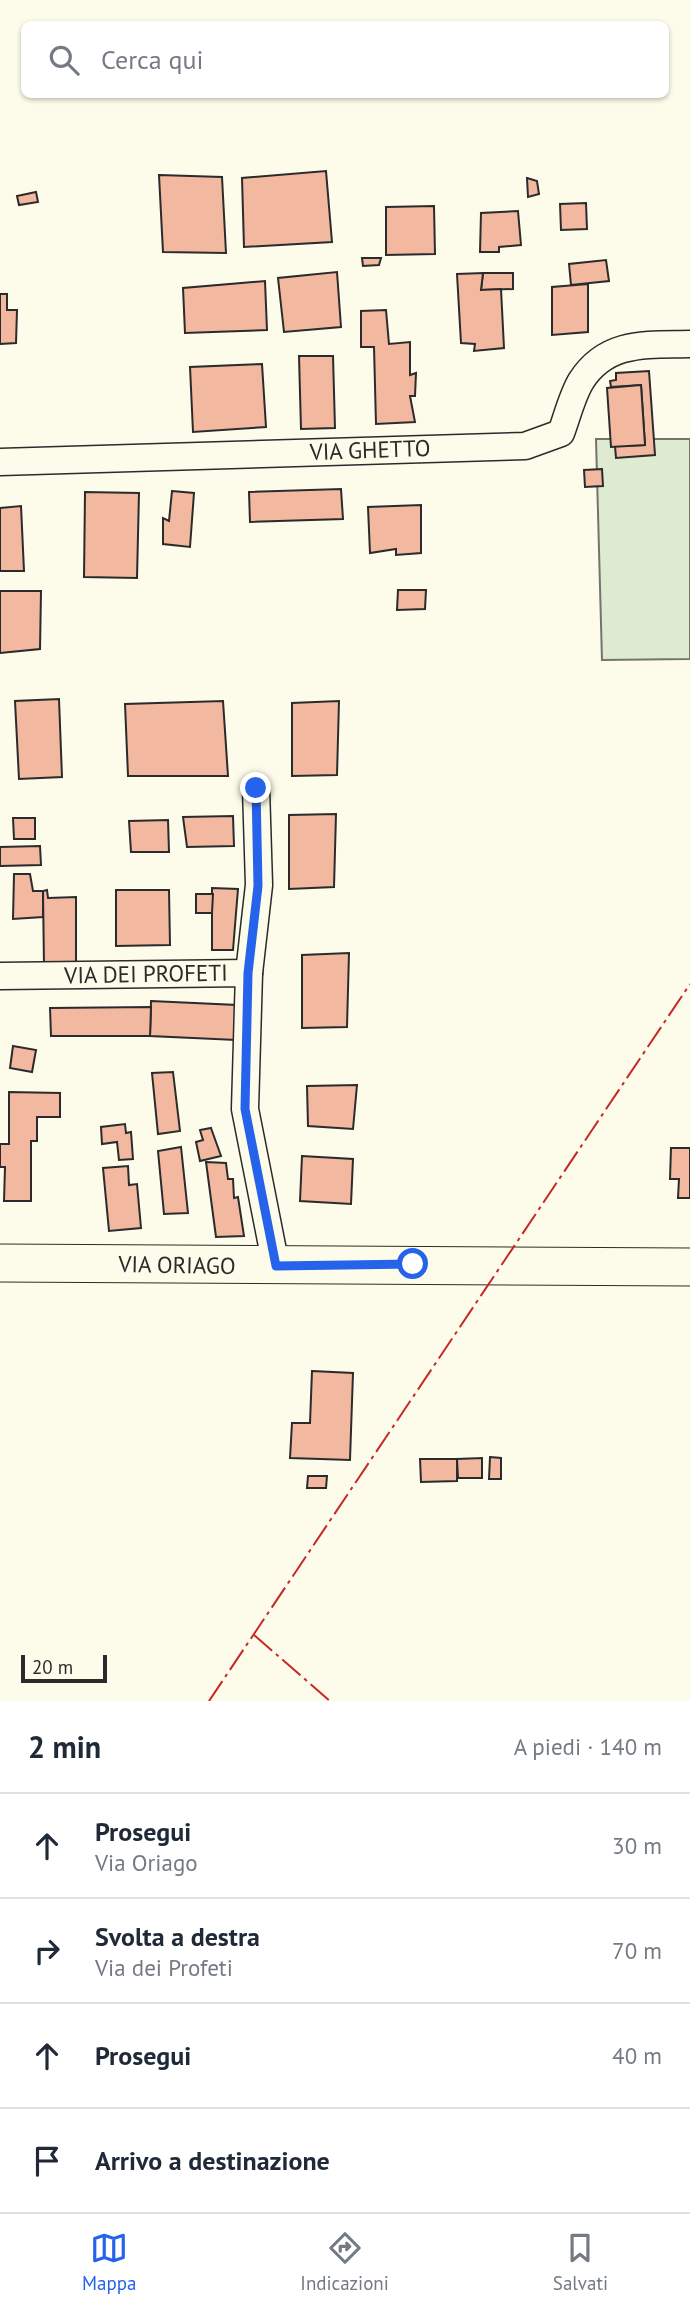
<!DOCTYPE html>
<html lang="it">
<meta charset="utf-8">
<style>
:root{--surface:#fff;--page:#f2f2f3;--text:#1f2937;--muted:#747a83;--line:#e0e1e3;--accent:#2563eb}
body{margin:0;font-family:"PT Sans",sans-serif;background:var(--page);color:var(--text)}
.scale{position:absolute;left:21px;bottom:18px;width:86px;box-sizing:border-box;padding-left:7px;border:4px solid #2b2b2b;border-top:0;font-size:19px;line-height:24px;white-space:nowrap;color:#2b2b2b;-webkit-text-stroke:5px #fdfbea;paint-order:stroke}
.stop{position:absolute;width:21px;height:21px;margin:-16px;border:5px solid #2563eb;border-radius:50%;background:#fff}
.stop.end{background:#2563eb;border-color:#fff;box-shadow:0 2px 7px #0008}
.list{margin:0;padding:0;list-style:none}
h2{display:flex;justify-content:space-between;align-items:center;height:91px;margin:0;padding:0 28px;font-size:30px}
h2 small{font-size:23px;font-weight:400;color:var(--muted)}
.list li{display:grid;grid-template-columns:46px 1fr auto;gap:21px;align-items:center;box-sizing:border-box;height:105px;padding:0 28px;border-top:2px solid var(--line)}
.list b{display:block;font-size:26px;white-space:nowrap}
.list p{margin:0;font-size:23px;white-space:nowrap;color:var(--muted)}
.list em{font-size:23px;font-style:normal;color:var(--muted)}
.icon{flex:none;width:38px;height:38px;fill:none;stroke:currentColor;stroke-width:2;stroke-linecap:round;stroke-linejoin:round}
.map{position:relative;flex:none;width:690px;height:1701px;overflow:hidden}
.search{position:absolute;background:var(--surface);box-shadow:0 2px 5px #0004;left:21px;right:21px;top:21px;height:77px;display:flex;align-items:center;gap:18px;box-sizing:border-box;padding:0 24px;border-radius:10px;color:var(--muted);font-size:26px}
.sheet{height:511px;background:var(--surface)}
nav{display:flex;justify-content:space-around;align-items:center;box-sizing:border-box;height:98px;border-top:2px solid var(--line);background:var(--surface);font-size:19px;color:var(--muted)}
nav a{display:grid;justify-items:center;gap:4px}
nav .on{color:var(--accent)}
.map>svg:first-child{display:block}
</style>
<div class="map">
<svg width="690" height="1701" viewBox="0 0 690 1701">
<rect width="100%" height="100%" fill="#fdfbea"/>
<path fill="#deebd1" stroke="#74746e" stroke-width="2" d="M596,439H690V659L602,660Z"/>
<g fill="#f2b8a0" stroke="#2b2b2b" stroke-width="2">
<path d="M326,171L332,242L244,247L242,178Z"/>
<path d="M159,175L222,177L226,253L163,252Z"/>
<path d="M527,178L537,181L539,194L528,197Z"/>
<path d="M36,192L38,202L19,205L17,196Z"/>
<path d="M586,203L587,229L561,230L560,204Z"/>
<path d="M434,206L435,254L386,255V207Z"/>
<path d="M518,211L521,245L499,247V252H480L481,213Z"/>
<path d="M362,258H381L379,265L363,266Z"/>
<path d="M606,260L609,281L571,285L569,264Z"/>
<path d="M337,272L341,327L284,332L278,278Z"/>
<path d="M483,273H513V289L481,290Z"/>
<path d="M483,273L481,290L501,289L504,348L474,351L475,344L461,343L457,274Z"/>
<path d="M265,281L267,330L185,333L183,288Z"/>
<path d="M588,284V332L552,335V287Z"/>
<path d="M0,294H7V310H17L16,343L0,344Z"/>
<path d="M386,310L389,344L410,342V375L416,373L415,396H410L415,422L376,424L374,347H361V311Z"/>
<path d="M299,356H333L335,428L301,429Z"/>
<path d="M262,364L266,427L193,432L190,367Z"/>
<path d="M649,371L655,455L616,458L615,446L645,445L641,385L611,387L610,381L616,380V373Z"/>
<path d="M641,385L645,445L611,447L607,388Z"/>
<path d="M602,469L603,486L585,487L584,470Z"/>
<path d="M341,489L343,519L250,522L249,492Z"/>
<path d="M172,491L194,493L190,547L163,544V518L169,521Z"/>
<path d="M85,492L139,493L137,578L84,577Z"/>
<path d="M421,505V553L396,555V549L370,553L368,507Z"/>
<path d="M21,506L24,571H0V508Z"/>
<path d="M398,590H426L425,609L397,610Z"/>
<path d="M0,591H41L40,649L0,653Z"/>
<path d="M59,699L62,777L19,779L15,701Z"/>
<path d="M223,701L228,776H128L125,704Z"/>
<path d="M339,701L337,775L292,776V703Z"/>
<path d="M336,814L334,887L289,889V815Z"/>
<path d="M233,816L234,846L187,847L183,817Z"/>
<path d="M13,818H35V839H14Z"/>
<path d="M168,820L169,852H131L129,821Z"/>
<path d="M40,846L41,865L0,866V847Z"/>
<path d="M14,874H30L33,891H43V917L13,919Z"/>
<path d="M212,888L238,889L233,950H212Z"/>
<path d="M47,890L48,898L76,897V966L44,967L43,891Z"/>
<path d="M116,890H169L170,945L116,946Z"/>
<path d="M196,894H213L212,913H196Z"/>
<path d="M349,953L347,1027L302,1028V955Z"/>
<path d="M151,1001L237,1005L236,1040L150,1036Z"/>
<path d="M151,1007L150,1036H51L50,1008Z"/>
<path d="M13,1046L36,1050L32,1072L10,1068Z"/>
<path d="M173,1072L180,1131L158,1134L152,1073Z"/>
<path d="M357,1085L353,1129L308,1126L307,1086Z"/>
<path d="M9,1092L60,1093V1117H37V1141H31V1201H4L5,1167H0V1144H9Z"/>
<path d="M125,1124L126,1133L131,1132L133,1159L119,1160L117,1142L102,1144L101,1127Z"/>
<path d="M211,1128L221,1156L200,1161L196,1142L203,1140L200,1130Z"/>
<path d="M181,1147L188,1213L164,1214L158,1151Z"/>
<path d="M671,1148H690V1198H678L679,1179H670Z"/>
<path d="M302,1156L353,1159L351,1204L300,1201Z"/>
<path d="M206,1162L226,1163L228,1179H233L234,1198L238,1197L244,1236L216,1237Z"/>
<path d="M128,1166L129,1185L137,1184L141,1228L109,1231L103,1168Z"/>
<path d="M312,1371L353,1373L350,1460L290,1458L292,1423H310Z"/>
<path d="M490,1457L501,1458V1479H489Z"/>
<path d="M482,1458V1478H458L457,1459Z"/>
<path d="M420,1459H457V1481L421,1482Z"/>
<path d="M308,1476H327L326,1488H307Z"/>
</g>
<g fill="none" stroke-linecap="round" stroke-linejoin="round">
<defs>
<g id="street">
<path d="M0,462L525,446L561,433C567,417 572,396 581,381C607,340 648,345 690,344"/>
<path d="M249,973L259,885L256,788"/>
<path d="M0,976L249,973L245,1109L276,1266"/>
</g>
<path id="secondary" d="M0,1263L690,1267"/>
</defs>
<use href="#street" stroke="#2b2b2b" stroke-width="29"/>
<use href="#secondary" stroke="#2b2b2b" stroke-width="39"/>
<use href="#street" stroke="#fdfbea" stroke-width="26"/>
<use href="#secondary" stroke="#fdfbea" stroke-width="37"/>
<g stroke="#c62828" stroke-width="2" stroke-dasharray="24 5 3.5 5" stroke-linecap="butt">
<path d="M254,1635L330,1701"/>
<path d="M209,1701L690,984"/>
</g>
</g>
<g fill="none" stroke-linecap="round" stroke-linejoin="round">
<path stroke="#2563eb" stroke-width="9" d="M256,788L258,886L248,973L245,1109L276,1266L413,1264"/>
</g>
<g text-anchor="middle" stroke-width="5" stroke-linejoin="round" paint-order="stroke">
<g font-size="23" fill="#2b2b2b" stroke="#fdfbea">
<text transform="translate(370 450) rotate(-2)" y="8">VIA GHETTO</text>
<text transform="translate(146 974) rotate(-1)" y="8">VIA DEI PROFETI</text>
<text transform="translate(177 1265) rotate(1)" y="8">VIA ORIAGO</text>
</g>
</g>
</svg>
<div class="scale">20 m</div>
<div class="stop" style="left:413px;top:1264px"></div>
<div class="stop end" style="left:256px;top:788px"></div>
<div class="search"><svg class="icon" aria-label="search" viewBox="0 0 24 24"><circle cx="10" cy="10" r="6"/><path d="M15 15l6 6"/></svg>Cerca qui</div>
</div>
<section class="sheet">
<h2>2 min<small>A piedi · 140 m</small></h2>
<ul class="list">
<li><svg class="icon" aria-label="ahead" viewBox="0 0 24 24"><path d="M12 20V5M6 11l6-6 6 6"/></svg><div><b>Prosegui</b><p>Via Oriago</p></div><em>30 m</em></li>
<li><svg class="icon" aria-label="right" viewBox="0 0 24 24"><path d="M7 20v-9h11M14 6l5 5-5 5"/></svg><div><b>Svolta a destra</b><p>Via dei Profeti</p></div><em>70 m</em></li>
<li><svg class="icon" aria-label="ahead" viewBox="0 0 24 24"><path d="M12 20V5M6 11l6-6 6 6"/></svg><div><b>Prosegui</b></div><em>40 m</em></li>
<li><svg class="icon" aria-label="arrive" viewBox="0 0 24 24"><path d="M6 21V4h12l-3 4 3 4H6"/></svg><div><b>Arrivo a destinazione</b></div></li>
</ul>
</section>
<nav>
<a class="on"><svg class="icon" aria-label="map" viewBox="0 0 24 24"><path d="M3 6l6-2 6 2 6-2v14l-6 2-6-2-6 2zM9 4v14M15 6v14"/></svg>Mappa</a>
<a><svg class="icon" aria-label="directions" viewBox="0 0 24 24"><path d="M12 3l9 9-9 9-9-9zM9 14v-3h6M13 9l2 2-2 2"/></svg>Indicazioni</a>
<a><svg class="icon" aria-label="saved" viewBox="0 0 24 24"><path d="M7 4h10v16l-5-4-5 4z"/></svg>Salvati</a>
</nav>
